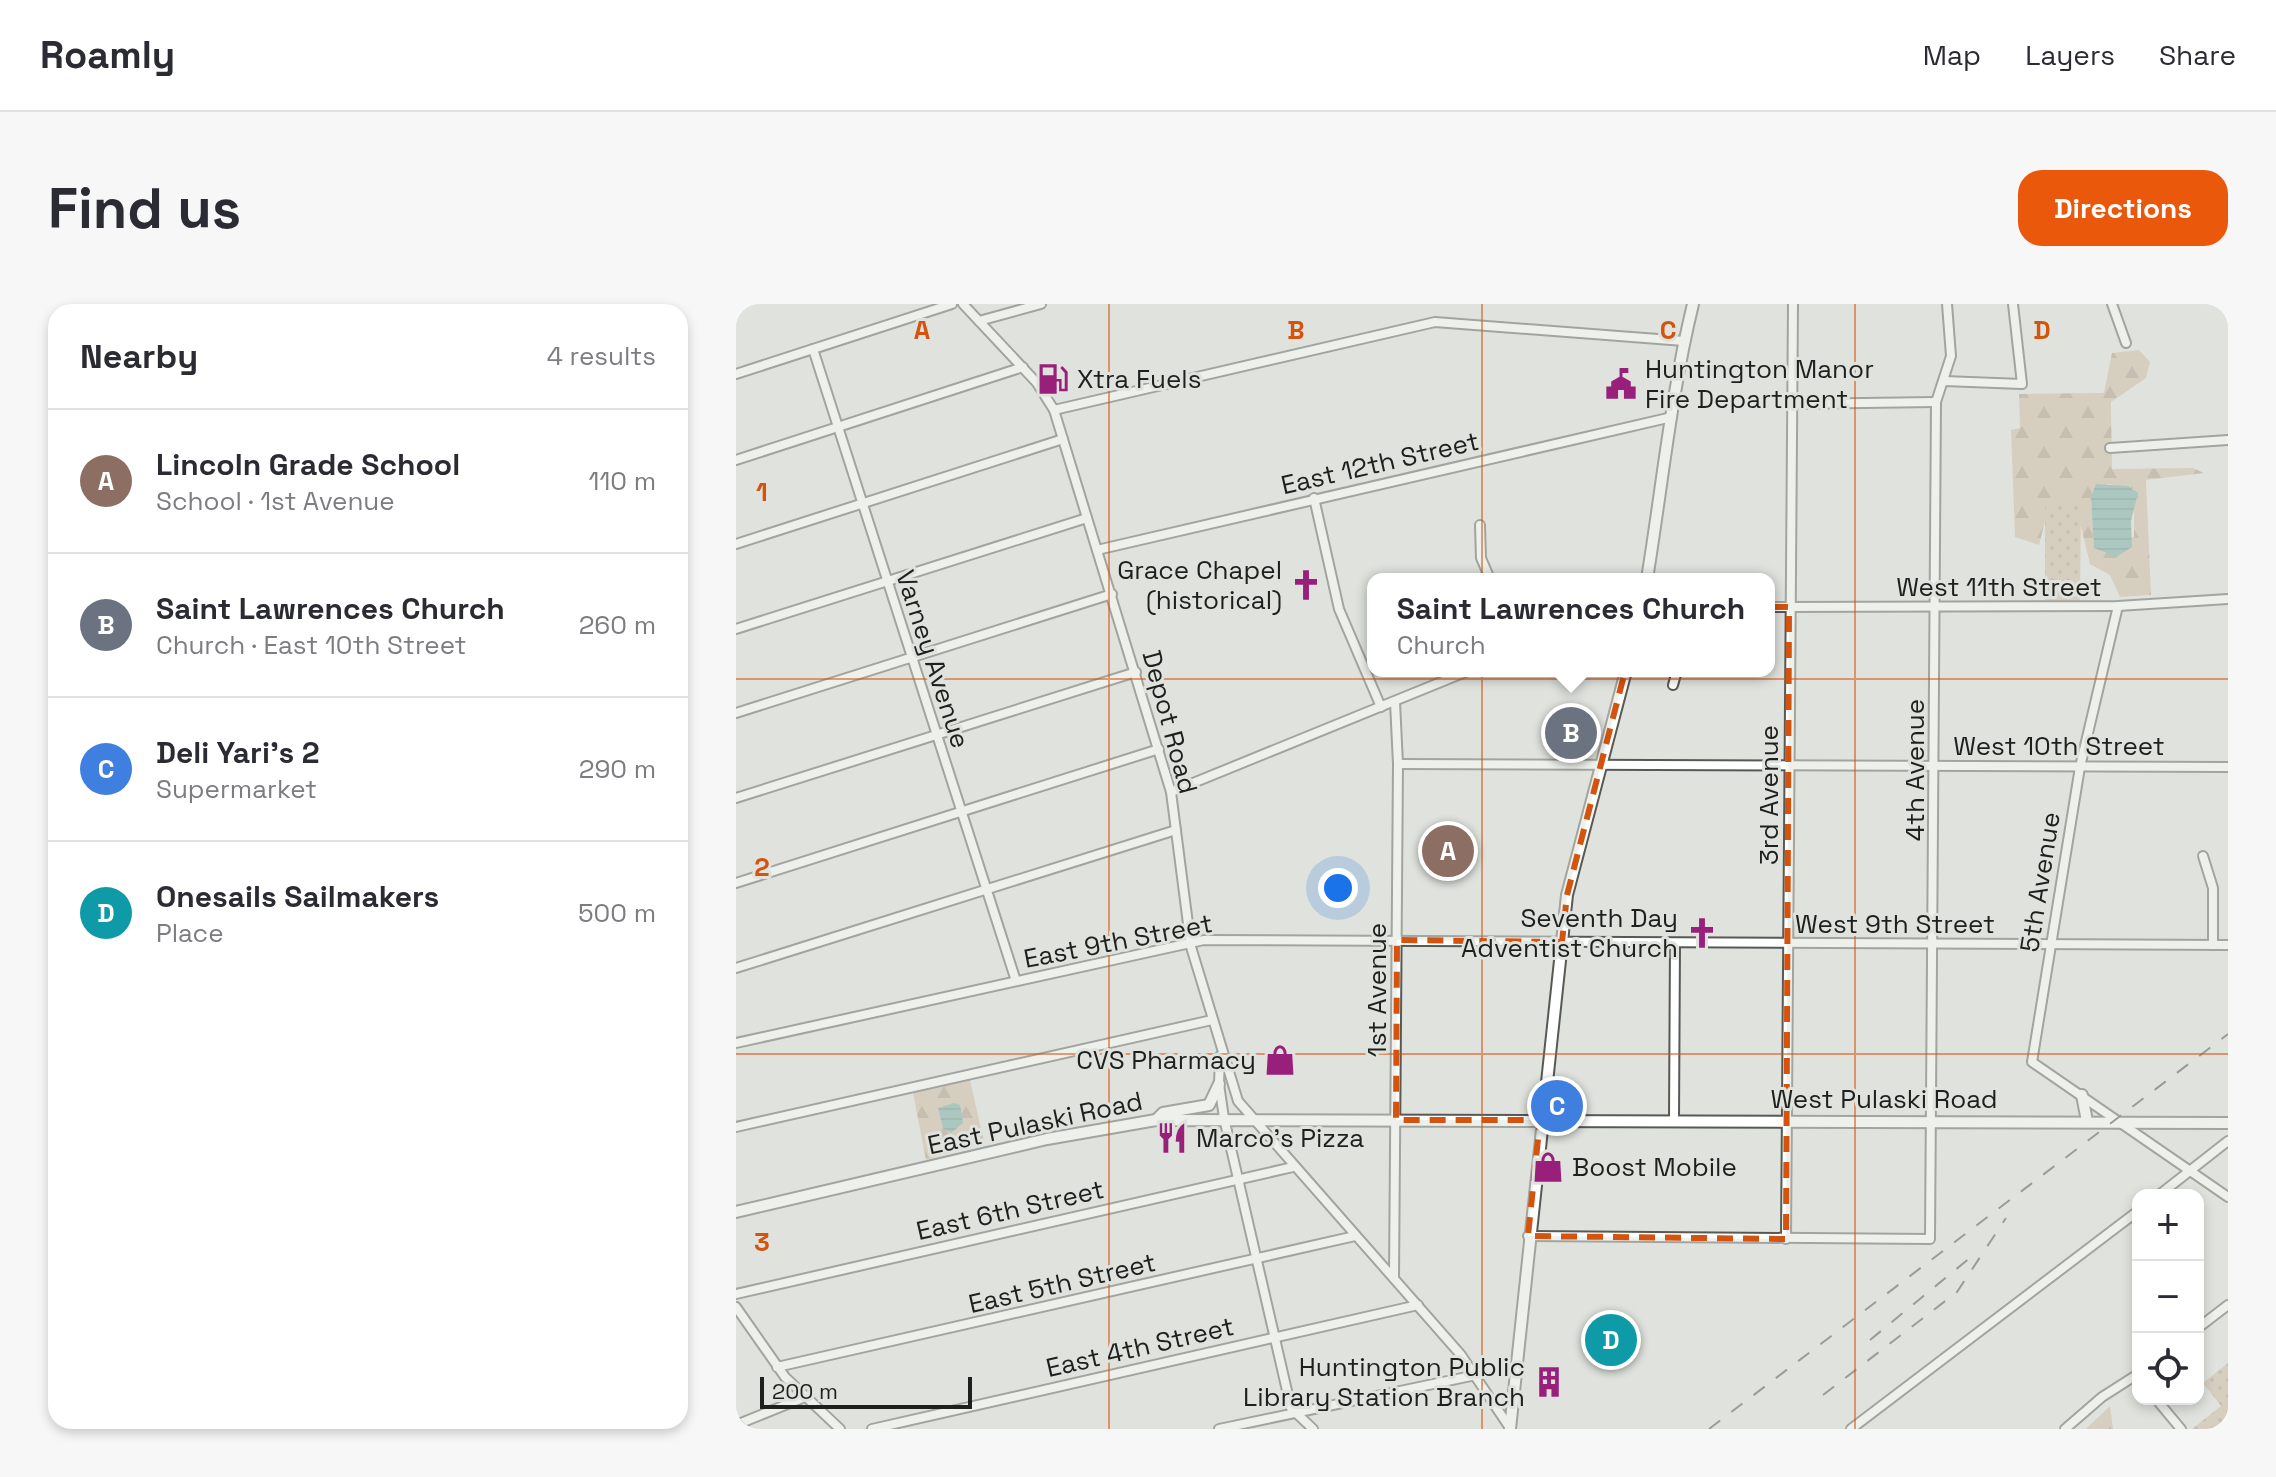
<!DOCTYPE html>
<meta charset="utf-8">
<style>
:root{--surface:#fff;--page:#f7f7f7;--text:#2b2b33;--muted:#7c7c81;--line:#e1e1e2;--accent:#ea580c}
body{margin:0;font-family:"Space Grotesk",sans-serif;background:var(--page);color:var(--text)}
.controls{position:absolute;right:24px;bottom:24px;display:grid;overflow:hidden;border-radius:16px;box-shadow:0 4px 12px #0003}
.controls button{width:72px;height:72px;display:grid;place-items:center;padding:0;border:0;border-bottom:2px solid var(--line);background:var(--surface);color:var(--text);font:40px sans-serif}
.scale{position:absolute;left:24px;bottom:20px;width:212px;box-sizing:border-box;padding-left:8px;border:4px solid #1f1f1d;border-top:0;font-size:22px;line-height:28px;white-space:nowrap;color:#1f1f1d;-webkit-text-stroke:6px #e0e3dd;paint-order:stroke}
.you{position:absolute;left:602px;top:584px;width:28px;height:28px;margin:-20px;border:6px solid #fff;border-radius:50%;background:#1a73e8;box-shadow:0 0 0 12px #1a73e833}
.badge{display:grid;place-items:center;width:52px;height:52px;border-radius:50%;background:var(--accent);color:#fff;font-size:26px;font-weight:700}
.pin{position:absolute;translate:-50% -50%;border:4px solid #fff;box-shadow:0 2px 8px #0006}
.popup{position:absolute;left:631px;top:269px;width:408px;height:104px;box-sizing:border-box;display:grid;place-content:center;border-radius:16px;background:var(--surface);filter:drop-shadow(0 2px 6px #0005);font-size:26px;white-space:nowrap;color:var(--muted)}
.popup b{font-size:30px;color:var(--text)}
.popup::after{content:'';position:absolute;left:50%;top:100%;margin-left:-16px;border:16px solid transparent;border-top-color:var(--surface)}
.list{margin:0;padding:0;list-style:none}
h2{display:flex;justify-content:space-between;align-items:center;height:104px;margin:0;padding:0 32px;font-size:34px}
h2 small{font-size:26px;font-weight:400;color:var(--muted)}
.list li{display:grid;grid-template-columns:52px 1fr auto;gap:24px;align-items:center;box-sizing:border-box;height:144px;padding:0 32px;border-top:2px solid var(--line)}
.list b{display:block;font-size:30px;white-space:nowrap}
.list p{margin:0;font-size:26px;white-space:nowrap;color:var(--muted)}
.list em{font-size:26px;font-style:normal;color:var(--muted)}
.icon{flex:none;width:44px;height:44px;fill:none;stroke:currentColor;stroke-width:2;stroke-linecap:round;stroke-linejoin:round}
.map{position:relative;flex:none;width:1492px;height:1125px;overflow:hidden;border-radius:24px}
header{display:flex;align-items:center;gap:48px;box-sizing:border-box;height:112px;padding:0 40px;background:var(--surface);border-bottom:2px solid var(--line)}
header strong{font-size:38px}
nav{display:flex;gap:44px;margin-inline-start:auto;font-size:28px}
.intro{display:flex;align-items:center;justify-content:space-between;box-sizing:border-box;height:192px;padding:0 48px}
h1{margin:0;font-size:56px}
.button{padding:20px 36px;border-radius:24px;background:var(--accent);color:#fff;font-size:28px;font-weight:700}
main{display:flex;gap:48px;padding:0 48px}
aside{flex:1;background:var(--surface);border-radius:24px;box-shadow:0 4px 12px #0003}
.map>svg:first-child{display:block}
</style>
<header>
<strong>Roamly</strong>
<nav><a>Map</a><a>Layers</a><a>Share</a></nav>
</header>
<div class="intro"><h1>Find us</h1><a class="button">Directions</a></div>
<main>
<aside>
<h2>Nearby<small>4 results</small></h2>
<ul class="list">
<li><span class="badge" style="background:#8d6e63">A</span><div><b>Lincoln Grade School</b><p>School · 1st Avenue</p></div><em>110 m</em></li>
<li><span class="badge" style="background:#6b7280">B</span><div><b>Saint Lawrences Church</b><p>Church · East 10th Street</p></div><em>260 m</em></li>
<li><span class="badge" style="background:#3f7fe0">C</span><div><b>Deli Yari's 2</b><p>Supermarket</p></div><em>290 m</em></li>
<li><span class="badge" style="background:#0f9aa8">D</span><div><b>Onesails Sailmakers</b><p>Place</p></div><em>500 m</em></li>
</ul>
</aside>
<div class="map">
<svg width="1492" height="1125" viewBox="0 0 1492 1125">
<defs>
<pattern id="forest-firs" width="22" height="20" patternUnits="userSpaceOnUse" patternTransform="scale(2)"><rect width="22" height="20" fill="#cbb39a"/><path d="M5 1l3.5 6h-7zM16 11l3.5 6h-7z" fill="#a4917d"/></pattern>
<pattern id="park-dots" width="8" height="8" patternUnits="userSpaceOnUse" patternTransform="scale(2)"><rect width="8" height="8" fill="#cbb39a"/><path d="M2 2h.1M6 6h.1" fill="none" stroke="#a4917d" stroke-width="1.8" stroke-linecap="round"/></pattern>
<pattern id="water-rules" width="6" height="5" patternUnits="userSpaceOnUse" patternTransform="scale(2)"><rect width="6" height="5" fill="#6ba69d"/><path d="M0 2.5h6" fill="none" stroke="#57877f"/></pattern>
</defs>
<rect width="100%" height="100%" fill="#e0e3dd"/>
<g fill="url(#forest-firs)" fill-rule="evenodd">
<path d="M1403,46L1414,58L1410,74L1375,98L1376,165L1457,164L1468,169L1410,176L1415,291L1384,293L1374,271L1354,260L1340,202L1312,206L1303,241L1279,233L1275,126L1284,124L1283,90L1368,89L1376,49ZM1372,180L1398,185V233L1369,249L1358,243L1355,194Z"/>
<path d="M234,776L248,838L190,856L177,789Z"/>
<path d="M1374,1102L1377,1125H1350Z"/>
</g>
<g fill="url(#park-dots)">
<path d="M1309,198H1345L1344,297L1309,298Z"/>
<path d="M1492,1059V1125H1456L1485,1102L1467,1079Z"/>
</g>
<g fill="url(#water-rules)">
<path d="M1360,180L1392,182L1402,189L1395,217L1396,243L1380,253L1358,244L1355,194Z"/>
<path d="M218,799L224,801L227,819L215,829L207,824L202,804Z"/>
</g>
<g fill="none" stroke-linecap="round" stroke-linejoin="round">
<defs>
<g id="minor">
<path d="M227,0L301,79L318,106L435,488L455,643L502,797L725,1051L774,1124"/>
<path d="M1376,0L1390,39"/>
<path d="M243,17L305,0"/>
<path d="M77,45L280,677"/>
<path d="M0,70L216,0"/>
<path d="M1208,77L1286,80L1277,0"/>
<path d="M1055,100L1200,98"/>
<path d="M318,106L699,18L948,37"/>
<path d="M1374,144L1492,136"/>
<path d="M0,156L287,63"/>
<path d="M578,194L603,305L645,403"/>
<path d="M744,221L745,254L754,275"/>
<path d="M0,240L327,135"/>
<path d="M361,246L936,113"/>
<path d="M1382,302L1344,463L1296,758L1492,893"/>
<path d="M1033,303L1382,302L1492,295"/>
<path d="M0,325L351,214"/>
<path d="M937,381L941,367"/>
<path d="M0,409L376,290"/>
<path d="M662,460L1492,463"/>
<path d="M435,488L732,367"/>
<path d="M0,494L400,368"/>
<path d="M1467,552L1477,584V641"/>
<path d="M0,579L423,445"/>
<path d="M0,664L440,526"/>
<path d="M0,739L468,636L1492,641"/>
<path d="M484,752L483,780L488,814L555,1104L577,1125"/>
<path d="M938,816L939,639"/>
<path d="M0,823L476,716"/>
<path d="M1423,891L1492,837"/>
<path d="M792,932L1194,935L1200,98L1215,52L1211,0"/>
<path d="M1050,935L1057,0"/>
<path d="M658,974L662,460L659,398"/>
<path d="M0,990L557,863"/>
<path d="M0,1003L49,1073L104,1125"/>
<path d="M1462,1024L1492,1001"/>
<path d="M41,1063L619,932"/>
<path d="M1420,1095L1445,1125"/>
<path d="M0,1121L69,1093"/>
<path d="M136,1125L682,1001"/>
<path d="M483,1125L740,1071"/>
<path d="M1115,1125L1402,907"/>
<path d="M1329,1125L1366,1093L1402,1070"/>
</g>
<g id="major">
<path d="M911,275C926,183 935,90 957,0"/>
<path d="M1346,791L1351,817"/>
<path d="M420,816L427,809L473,801L483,780"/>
<path d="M0,908L311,835L420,816L1492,819"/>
<path d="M774,1125L831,591L890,367"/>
</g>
</defs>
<use href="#minor" stroke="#575954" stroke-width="12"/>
<use href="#major" stroke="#575954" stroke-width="14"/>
<use href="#minor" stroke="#fff" stroke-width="8"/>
<use href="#major" stroke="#fff" stroke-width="10"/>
<g stroke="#454543" stroke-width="2" stroke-dasharray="14 14" stroke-linecap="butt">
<path d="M1134,1036L1241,948"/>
<path d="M1087,1091L1221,988L1270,914"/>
<path d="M973,1125L1492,730"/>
</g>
</g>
<path d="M0 0H1492V1125H0ZM906,302L1053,303L1050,935L792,932L804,816H660L661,636L826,638L831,591Z" fill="#e0e3dd" fill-opacity=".55" fill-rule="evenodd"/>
<path fill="none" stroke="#d4530e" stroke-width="6" stroke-dasharray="16 10" stroke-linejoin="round" d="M906,302L1053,303L1050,935L792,932L804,816H660L661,636L826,638L831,591Z"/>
<path fill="none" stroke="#d4530e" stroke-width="2" stroke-opacity="0.55" d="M373,0V1125M746,0V1125M1119,0V1125M0,375H1492M0,750H1492"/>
<defs>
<symbol id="fuel-bare" viewBox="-9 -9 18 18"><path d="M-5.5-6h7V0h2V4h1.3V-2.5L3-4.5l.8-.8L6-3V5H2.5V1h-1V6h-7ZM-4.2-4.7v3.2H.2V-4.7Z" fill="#98207b" stroke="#e0e3dd" stroke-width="2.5" paint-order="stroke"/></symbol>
<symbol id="civic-bare" viewBox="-9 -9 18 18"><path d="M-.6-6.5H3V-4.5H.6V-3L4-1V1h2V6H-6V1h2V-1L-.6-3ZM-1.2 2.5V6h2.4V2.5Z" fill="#98207b" stroke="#e0e3dd" stroke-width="2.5" paint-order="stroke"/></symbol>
<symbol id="church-bare" viewBox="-9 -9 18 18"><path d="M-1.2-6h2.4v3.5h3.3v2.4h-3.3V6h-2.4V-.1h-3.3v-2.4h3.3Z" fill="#98207b" stroke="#e0e3dd" stroke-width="2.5" paint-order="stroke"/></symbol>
<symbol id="shop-bare" viewBox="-9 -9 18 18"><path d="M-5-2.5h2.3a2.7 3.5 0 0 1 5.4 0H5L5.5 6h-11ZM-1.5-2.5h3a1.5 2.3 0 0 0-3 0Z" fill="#98207b" stroke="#e0e3dd" stroke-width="2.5" paint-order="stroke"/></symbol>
<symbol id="restaurant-bare" viewBox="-9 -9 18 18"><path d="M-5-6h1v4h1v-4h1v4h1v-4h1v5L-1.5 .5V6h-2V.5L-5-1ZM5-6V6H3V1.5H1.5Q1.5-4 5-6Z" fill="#98207b" stroke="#e0e3dd" stroke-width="2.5" paint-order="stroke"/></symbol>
<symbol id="building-bare" viewBox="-9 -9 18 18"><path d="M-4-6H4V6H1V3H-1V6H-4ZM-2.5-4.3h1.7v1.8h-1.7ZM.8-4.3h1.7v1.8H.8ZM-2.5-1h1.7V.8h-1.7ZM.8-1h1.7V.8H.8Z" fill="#98207b" stroke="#e0e3dd" stroke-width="2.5" paint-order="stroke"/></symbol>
</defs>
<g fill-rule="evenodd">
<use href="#fuel-bare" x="295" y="53" width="44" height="44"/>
<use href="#civic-bare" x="863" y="58" width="44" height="44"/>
<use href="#church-bare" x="548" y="259" width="44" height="44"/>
<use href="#church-bare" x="944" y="607" width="44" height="44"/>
<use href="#shop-bare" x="522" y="734" width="44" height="44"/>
<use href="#restaurant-bare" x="414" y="812" width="44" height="44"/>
<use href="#shop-bare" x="790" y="841" width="44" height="44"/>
<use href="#building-bare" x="791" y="1056" width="44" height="44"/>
</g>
<g text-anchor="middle" stroke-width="6" stroke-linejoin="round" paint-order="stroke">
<g font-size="26" fill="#1f1f1d" stroke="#e0e3dd" text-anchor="start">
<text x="909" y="74">Huntington Manor<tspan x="909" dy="30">Fire Department</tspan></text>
<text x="341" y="84">Xtra Fuels</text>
<text x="546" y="275" text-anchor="end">Grace Chapel<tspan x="546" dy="30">(historical)</tspan></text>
<text x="942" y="623" text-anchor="end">Seventh Day<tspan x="942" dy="30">Adventist Church</tspan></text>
<text x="520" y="765" text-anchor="end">CVS Pharmacy</text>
<text x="460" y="843">Marco's Pizza</text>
<text x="836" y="872">Boost Mobile</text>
<text x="789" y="1072" text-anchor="end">Huntington Public<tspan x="789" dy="30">Library Station Branch</tspan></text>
</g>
<g font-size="26" fill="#1f1f1d" stroke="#e0e3dd">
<text transform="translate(644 159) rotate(-13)" y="9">East 12th Street</text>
<text x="1263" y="292">West 11th Street</text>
<text transform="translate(197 355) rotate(72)" y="9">Varney Avenue</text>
<text transform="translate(434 418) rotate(75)" y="9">Depot Road</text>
<text x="1323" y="451">West 10th Street</text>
<text transform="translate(1179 466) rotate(-90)" y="9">4th Avenue</text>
<text transform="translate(1033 491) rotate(-90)" y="9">3rd Avenue</text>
<text transform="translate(1304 578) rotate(-81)" y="9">5th Avenue</text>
<text x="1159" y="629">West 9th Street</text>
<text transform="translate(382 637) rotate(-11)" y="9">East 9th Street</text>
<text transform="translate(641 686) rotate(-90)" y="9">1st Avenue</text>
<text x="1148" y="804">West Pulaski Road</text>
<text transform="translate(299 819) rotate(-12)" y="9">East Pulaski Road</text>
<text transform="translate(274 906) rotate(-13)" y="9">East 6th Street</text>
<text transform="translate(326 979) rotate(-13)" y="9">East 5th Street</text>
<text transform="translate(404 1043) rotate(-13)" y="9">East 4th Street</text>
</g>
</g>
<g font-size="26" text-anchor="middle" font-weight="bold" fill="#d4530e" stroke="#e0e3dd" stroke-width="6" stroke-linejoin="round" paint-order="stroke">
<text x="186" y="35">A</text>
<text x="560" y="35">B</text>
<text x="932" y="35">C</text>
<text x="1306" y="35">D</text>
<text x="26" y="197">1</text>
<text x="26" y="572">2</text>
<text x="26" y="947">3</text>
</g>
</svg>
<div class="controls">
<button>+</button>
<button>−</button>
<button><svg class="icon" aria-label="locate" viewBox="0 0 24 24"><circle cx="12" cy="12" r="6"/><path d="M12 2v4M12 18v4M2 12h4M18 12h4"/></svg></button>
</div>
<div class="scale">200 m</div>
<div class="you"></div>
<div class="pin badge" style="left:712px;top:547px;background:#8d6e63">A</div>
<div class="pin badge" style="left:835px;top:429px;background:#6b7280">B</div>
<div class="popup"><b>Saint Lawrences Church</b>Church</div>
<div class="pin badge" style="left:821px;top:802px;background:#3f7fe0">C</div>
<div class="pin badge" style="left:875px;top:1036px;background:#0f9aa8">D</div>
</div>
</main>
